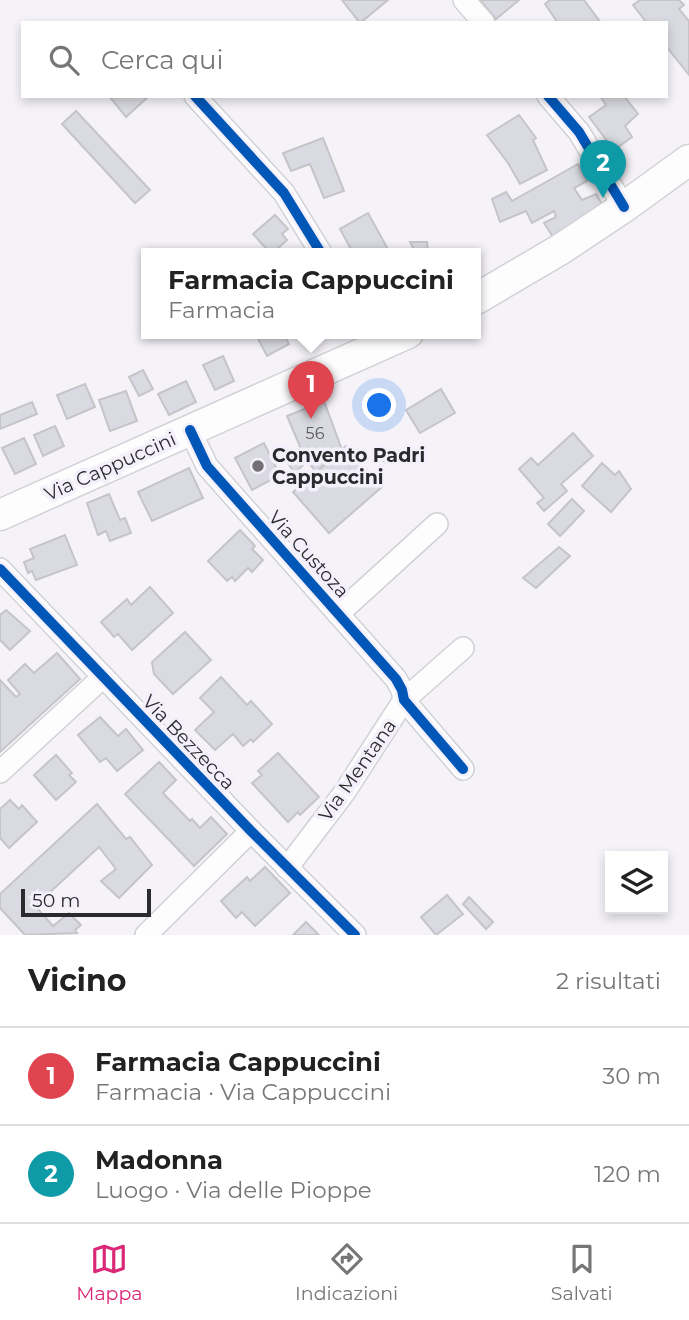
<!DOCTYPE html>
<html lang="it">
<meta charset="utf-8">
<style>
:root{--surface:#fff;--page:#f6f6f6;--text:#222;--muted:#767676;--line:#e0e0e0;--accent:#db2777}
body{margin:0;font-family:Montserrat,sans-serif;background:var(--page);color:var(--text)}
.controls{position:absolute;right:21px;bottom:21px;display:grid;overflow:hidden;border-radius:0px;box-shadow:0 4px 10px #0003}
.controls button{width:63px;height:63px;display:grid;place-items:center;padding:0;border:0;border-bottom:2px solid var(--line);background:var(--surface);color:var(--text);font:35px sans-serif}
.scale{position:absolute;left:21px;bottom:18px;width:130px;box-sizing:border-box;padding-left:7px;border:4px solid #2b2a2e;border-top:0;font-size:19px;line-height:24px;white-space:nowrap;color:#2b2a2e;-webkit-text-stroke:5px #f4f0fb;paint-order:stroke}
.you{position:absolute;left:380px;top:406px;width:24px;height:24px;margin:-18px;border:5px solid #fff;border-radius:50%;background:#1a73e8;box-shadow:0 0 0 10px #1a73e833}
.badge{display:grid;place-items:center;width:46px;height:46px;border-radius:50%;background:var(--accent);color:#fff;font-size:23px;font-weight:700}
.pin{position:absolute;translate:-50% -58px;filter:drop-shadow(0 2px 4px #0008)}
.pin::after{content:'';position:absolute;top:37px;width:24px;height:21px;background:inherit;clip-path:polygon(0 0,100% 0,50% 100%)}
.popup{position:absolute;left:141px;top:248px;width:340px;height:91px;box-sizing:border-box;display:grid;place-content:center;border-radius:0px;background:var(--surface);filter:drop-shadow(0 2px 5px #0005);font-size:23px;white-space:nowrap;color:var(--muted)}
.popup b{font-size:26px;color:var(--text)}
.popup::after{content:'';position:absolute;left:50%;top:100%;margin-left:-14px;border:14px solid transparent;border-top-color:var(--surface)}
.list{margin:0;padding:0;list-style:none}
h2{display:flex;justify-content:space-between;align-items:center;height:91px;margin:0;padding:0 28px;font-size:30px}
h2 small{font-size:23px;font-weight:400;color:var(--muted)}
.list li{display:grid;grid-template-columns:46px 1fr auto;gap:21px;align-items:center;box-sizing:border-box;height:98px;padding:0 28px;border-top:2px solid var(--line)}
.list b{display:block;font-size:26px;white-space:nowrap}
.list p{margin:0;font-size:23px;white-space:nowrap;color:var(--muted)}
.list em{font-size:23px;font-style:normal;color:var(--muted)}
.icon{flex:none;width:38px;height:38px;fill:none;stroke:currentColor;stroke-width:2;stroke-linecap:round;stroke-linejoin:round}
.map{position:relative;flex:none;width:689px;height:935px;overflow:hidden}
.search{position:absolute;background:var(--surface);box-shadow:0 4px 10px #0003;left:21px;right:21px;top:21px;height:77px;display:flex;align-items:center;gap:18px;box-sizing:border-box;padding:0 24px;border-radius:0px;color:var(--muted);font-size:26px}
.sheet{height:287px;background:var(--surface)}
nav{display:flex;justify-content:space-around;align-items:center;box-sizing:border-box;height:98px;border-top:2px solid var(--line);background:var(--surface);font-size:19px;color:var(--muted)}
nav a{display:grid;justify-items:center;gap:4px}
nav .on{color:var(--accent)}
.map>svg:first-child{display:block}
</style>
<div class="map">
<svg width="689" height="935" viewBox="0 0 689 935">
<rect width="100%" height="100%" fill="#f5f3f8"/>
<g fill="#dadbe2" stroke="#c5c4c9" stroke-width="2">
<path d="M342,0H388L360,23Z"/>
<path d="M480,0H519L496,19Z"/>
<path d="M550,0H584L601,23H558L545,4Z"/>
<path d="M640,0H679L684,5L679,9L689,21V75L666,46V23H647L633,5Z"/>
<path d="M109,96H149L126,117Z"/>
<path d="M600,96H624L638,114L625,126L632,137L614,150L589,117L606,105Z"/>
<path d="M76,111L150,190L135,203L62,124Z"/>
<path d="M519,115L536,138L533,140L547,170L520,184L508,163L487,135Z"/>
<path d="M323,138L344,191L324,198L310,164L291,171L283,153Z"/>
<path d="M578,164L587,181L574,188L582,200L596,194L603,206L553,237L544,223L556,217L554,211L532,223L526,211L500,222L492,199L506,192L512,201Z"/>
<path d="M368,213L390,253H353L340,229Z"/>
<path d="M275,215L288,229L282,234L287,240L273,253H270L253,234Z"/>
<path d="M410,242H427L428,253H416Z"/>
<path d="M255,333H283L289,344L267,356Z"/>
<path d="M223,356L234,381L215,390L203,365Z"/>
<path d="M143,370L153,389L139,396L129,377Z"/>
<path d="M186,381L196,402L169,415L158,394Z"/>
<path d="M85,384L95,407L67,419L57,395Z"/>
<path d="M441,389L455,413L420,433L406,410Z"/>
<path d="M126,391L137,421L110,431L99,400Z"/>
<path d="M324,401L342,450L316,472L304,456L287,416Z"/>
<path d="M32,402L37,414L0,429V415Z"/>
<path d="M55,426L64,446L43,456L34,435Z"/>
<path d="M573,433L593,456L561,484L567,491L544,511L537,503L544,498L519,469L531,458L538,465Z"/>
<path d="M24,438L36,464L15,474L2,448Z"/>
<path d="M264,443L280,475L252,490L235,458Z"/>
<path d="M346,446L382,487L329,533L293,492Z"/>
<path d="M381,450L395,454L388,464L379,458Z"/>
<path d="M294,454L303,465L295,473L286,461Z"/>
<path d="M602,463L615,475L619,471L631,489L611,512L582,486Z"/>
<path d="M189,468L203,498L152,521L138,492Z"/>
<path d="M109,494L120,520L125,518L131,533L110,541L106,531L98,535L87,503Z"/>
<path d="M572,499L584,511L560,536L548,524Z"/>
<path d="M240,530L255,546L252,549L263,560L252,572L248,568L235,581L232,577L227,581L208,561Z"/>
<path d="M65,535L77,565L36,580L32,571L28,573L24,562L34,558L30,549Z"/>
<path d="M559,547L570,556L536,588L523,578Z"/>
<path d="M150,587L173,613L132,650L118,634L114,637L101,622L127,599L131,605Z"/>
<path d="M6,610L30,631L10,650L0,640V615Z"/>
<path d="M185,632L211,660L173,694L154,674L152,662Z"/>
<path d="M57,653L80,679L0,752V680L16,697L20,694L8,680L25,664L34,673Z"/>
<path d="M221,677L247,705L251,701L272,724L253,742L251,739L243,746L233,734L215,750L195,730L214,712L200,698Z"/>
<path d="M100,717L118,736L126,729L143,750L117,771L106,758L100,762L78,735Z"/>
<path d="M278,753L319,797L300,815L298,812L288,822L252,783L262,775L258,771Z"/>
<path d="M56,755L72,773L69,775L76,782L56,800L34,775Z"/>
<path d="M159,762L176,780L163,793L190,821L192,819L200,828L211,817L227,834L194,866L125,794Z"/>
<path d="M10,800L19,809L22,805L37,822L9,848L0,838V809Z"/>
<path d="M97,804L126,839L130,837L152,865L119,898L101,881L116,869L99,847L35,906L53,926L69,913L81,925L75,930L77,933L25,935L0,908V894Z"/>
<path d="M265,867L290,893L255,926L242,912L236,918L221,901L247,877L250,881Z"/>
<path d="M447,895L463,914L436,935L421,917Z"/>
<path d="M469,897L493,922L486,929L463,904Z"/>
<path d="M306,922L319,935H293Z"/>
</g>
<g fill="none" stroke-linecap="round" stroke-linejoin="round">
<defs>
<g id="minor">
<path d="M464,0L484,23"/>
<path d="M195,96L284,193L321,253"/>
<path d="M548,96L579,132L624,207"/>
<path d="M190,430L207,466L396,679L402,690L404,700L463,769"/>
<path d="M0,569L251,831L355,935"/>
<path d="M338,614L437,524"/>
<path d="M0,772L103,677"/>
<path d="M287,868L344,793L404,700L463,648"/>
<path d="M146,935L251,831"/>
</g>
<g id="secondary">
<path d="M476,299L561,249L624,207L689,160"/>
<path d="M0,515L408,333"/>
</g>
</defs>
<use href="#minor" stroke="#d2d1d5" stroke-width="24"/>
<use href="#secondary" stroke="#d2d1d5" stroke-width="33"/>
<use href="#minor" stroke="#fefdfe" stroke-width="21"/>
<use href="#secondary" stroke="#fefdfe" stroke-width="30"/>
<defs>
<g id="cycleway">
<path d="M195,96L284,193L321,253"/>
<path d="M548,96L579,132L624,207"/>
<path d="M190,430L207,466L396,679L402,690L404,700L463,769"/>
<path d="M0,569L251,831L355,935"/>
</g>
</defs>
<use href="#cycleway" stroke="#f4f0fb" stroke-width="15"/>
<use href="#cycleway" stroke="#0057b8" stroke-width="10"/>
</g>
<circle fill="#727075" stroke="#f4f0fb" stroke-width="2.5" cx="258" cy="466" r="7"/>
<g text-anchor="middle" stroke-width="7" stroke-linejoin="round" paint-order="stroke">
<g font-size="16" fill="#5a5a5f">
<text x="315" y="439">56</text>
</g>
<g font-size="19" font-weight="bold" fill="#2b2a2e" stroke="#f4f0fb" text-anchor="start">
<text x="272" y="462">Convento Padri<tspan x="272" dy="22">Cappuccini</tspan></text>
</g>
<g font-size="19" fill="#2b2a2e" stroke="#f4f0fb">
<text transform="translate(110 466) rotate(-24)" y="7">Via Cappuccini</text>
<text transform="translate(309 554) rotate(48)" y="7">Via Custoza</text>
<text transform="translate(189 742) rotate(46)" y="7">Via Bezzecca</text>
<text transform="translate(357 770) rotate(-55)" y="7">Via Mentana</text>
</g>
</g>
</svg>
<div class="controls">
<button><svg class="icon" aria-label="layers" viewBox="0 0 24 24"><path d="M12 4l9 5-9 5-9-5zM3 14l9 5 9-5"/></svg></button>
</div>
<div class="scale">50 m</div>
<div class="you"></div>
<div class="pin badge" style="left:311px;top:419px;background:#e0444e">1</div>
<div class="popup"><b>Farmacia Cappuccini</b>Farmacia</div>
<div class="pin badge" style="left:603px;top:198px;background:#0f9aa8">2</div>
<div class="search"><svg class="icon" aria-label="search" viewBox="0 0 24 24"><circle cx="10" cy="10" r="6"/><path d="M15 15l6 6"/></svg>Cerca qui</div>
</div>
<section class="sheet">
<h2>Vicino<small>2 risultati</small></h2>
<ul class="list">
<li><span class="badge" style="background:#e0444e">1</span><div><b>Farmacia Cappuccini</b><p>Farmacia · Via Cappuccini</p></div><em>30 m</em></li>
<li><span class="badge" style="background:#0f9aa8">2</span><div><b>Madonna</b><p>Luogo · Via delle Pioppe</p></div><em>120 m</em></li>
</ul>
</section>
<nav>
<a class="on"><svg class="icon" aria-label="map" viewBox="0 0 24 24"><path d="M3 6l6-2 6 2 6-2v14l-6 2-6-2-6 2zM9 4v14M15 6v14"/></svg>Mappa</a>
<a><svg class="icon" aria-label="directions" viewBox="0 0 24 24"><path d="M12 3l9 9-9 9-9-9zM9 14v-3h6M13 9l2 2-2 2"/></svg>Indicazioni</a>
<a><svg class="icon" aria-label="saved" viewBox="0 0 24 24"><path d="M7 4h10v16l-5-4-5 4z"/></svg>Salvati</a>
</nav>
